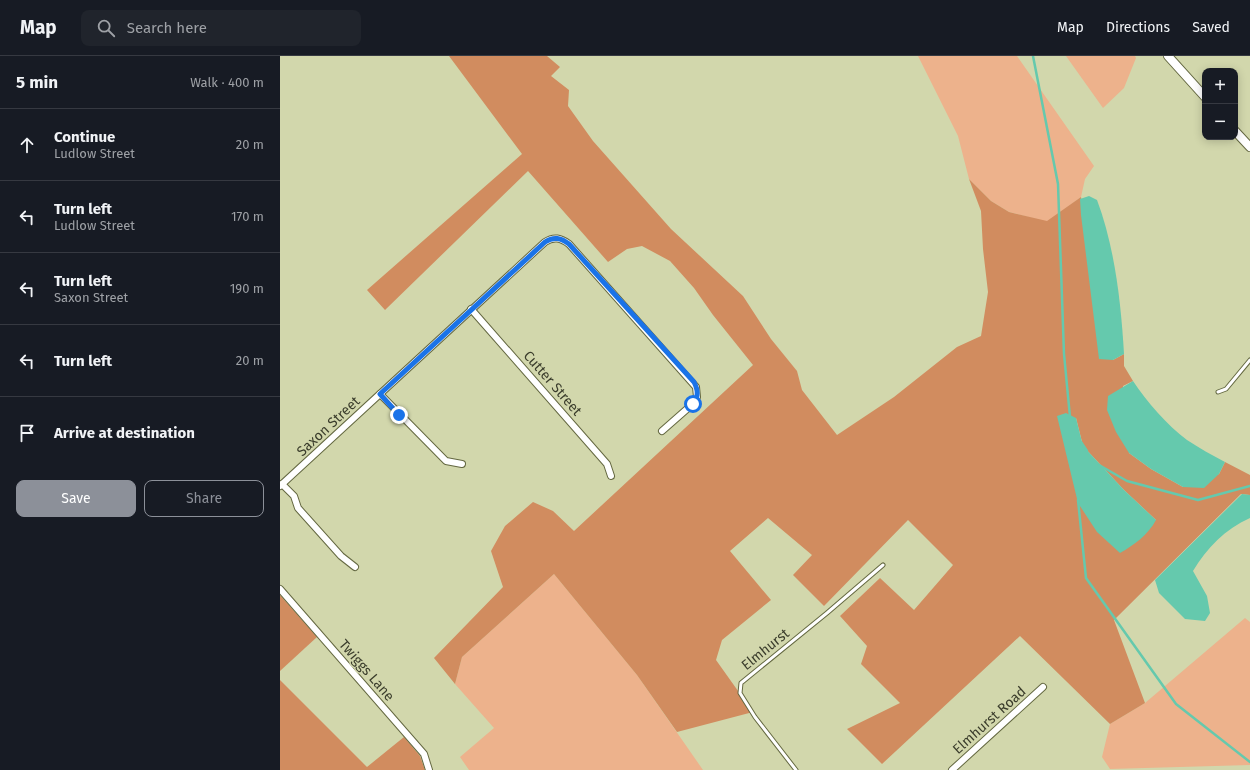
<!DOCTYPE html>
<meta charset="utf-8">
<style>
:root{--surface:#171b24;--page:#20242c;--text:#f1f3f6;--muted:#9ea1a6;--line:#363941;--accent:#8c9099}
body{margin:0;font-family:"Fira Sans",sans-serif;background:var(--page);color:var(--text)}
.controls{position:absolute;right:12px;top:12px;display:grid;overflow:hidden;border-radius:8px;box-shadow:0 2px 10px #0003}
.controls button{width:36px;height:36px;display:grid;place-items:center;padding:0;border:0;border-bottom:1px solid var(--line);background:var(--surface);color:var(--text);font:20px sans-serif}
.stop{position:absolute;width:12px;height:12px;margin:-9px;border:3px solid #1a73e8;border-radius:50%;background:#fff}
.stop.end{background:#1a73e8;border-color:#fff;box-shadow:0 1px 4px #0008}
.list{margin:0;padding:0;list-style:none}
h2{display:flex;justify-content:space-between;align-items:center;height:52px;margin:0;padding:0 16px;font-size:17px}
h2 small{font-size:13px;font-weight:400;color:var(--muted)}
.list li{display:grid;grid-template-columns:26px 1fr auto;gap:12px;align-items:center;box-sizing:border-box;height:72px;padding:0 16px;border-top:1px solid var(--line)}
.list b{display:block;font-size:15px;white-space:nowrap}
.list p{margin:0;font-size:13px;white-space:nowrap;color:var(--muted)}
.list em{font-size:13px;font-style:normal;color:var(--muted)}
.actions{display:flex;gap:8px;padding:12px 16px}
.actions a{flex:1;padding:9px 0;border:1px solid var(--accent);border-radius:8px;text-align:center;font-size:14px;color:var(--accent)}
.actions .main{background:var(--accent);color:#fff}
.icon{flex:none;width:22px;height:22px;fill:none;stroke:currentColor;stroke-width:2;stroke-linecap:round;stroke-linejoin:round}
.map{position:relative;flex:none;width:970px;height:714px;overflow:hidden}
header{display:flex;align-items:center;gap:24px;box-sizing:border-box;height:56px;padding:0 20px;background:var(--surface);border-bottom:1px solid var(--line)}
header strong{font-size:19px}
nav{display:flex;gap:22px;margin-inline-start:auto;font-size:14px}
.search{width:280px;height:36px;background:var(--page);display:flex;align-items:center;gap:10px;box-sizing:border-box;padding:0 14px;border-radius:8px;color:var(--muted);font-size:15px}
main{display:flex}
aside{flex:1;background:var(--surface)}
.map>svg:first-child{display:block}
</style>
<header>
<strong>Map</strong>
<div class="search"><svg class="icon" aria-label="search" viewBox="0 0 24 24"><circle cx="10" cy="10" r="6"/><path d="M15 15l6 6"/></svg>Search here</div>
<nav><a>Map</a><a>Directions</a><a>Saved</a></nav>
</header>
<main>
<aside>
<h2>5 min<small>Walk · 400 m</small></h2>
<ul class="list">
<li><svg class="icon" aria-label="ahead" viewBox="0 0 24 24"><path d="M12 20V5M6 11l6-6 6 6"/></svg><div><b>Continue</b><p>Ludlow Street</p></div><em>20 m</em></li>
<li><svg class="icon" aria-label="left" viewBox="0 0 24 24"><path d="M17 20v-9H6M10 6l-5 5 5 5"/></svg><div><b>Turn left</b><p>Ludlow Street</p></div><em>170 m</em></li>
<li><svg class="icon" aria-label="left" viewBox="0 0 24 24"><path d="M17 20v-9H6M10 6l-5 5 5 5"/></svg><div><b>Turn left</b><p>Saxon Street</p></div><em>190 m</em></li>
<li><svg class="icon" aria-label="left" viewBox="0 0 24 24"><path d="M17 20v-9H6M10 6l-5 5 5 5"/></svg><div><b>Turn left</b></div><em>20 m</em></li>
<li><svg class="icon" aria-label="arrive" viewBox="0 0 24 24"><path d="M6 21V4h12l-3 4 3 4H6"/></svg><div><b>Arrive at destination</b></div></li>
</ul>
<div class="actions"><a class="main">Save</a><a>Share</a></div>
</aside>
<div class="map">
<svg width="970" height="714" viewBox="0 0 970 714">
<rect width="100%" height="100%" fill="#d2d7ac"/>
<g fill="#edb28c">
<path d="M638,0H737L814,110L805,123L801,141L767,166L729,156L711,145L689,123L678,80Z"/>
<path d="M786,0H855L856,2L844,32L823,52Z"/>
<path d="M274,518L357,619L423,714H189L180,701L214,672L175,628L182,601Z"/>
<path d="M965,562L970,566V709L830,713L822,701L830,668L865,647Z"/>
</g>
<g fill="#d18c5f" fill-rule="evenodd">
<path d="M169,0H267L280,11L271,20L289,34L288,50L313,85L391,173L463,240L491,283L517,315L522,334L557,379L614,341L677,291L701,280L708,236L703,193L701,155L689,123L711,145L729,156L767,165L801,141L833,304L844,298V310L853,325L843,330L849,397L871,413L903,431L939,418L945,406L970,419V439L961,438L834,564L865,647L830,668L740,580L602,708L567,673L620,647L581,608L587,590L560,560L600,522L634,554L673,509L628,464L544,550L513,519L532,499L488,462L450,495L491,544L442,584L436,604L473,656L397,676L357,619L274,518L182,601L175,628L154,602L223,531L211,495L225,470L253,446L273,455L294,475L473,309L433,259L414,232L390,205L362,190L347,193L328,206L248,115L105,254L87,234L242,98ZM796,362L803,390L844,434L876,464L798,447Z"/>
<path d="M0,539L37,581L0,615Z"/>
<path d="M0,624L87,711L124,681L140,700L145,714H0Z"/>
</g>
<g fill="#65c9ad">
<path d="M809,140L817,144C835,192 841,247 844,298L833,304L819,303L801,159L800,143Z"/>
<path d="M853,325C867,346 887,369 907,384C919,392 932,399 945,406L939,418L924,432L903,431L871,413L849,397L836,376L827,354L828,340Z"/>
<path d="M786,357L796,362L803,390L844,434L876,464C868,479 854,489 840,497L817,476L798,447L777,360Z"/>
<path d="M962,438L970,439V462C945,473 927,492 913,515L927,540L930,557L925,565L905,563L879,537L875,524Z"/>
</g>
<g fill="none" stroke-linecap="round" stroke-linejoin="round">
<g stroke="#65c9ad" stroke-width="2.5">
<path d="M753,0L778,128L784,298L790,361"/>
<path d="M801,386L807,395"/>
<path d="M819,409L847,425L918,444L970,430"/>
<path d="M798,444L806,522L896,648L970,706"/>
</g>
<defs>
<g id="service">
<path d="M938,336L946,333L970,304"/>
<path d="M516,714L475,661L460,637L461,627L547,557L603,509"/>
</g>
<g id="minor">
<path d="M191,253L327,408L331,420"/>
<path d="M100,338L166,405L182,408"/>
<path d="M2,428L14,440L18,452L61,500L75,511"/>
<path d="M0,430L265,186C274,180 281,182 289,188L416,331L417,341L415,346L382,375"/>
<path d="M0,533L144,698L149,714"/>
<path d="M672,714L763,631"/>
</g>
<g id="tertiary">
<path d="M888,0L925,41"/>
<path d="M955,75L970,91"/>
</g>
</defs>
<use href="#service" stroke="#646841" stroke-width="5"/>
<use href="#minor" stroke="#646841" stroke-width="8"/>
<use href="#tertiary" stroke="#646841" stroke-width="10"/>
<use href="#service" stroke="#fff" stroke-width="3"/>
<use href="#minor" stroke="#fff" stroke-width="6"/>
<use href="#tertiary" stroke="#fff" stroke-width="8"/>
</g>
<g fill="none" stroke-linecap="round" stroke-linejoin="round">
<path stroke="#1a73e8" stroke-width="5" d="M119,359L100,338L265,186C274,180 281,182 289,188L414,326C418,334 419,340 413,348"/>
</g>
<g text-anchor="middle" stroke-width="3" stroke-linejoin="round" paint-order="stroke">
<g font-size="14" fill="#3b3d2c" stroke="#d2d7ac">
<text transform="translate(273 327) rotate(49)" y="5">Cutter Street</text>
<text transform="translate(48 370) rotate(-43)" y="5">Saxon Street</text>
<text transform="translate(485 593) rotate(-39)" y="5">Elmhurst</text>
<text transform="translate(87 614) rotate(49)" y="5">Twiggs Lane</text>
<text transform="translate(709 664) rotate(-42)" y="5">Elmhurst Road</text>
</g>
</g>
</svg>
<div class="controls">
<button>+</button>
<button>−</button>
</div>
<div class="stop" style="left:413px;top:348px"></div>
<div class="stop end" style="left:119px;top:359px"></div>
</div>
</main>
